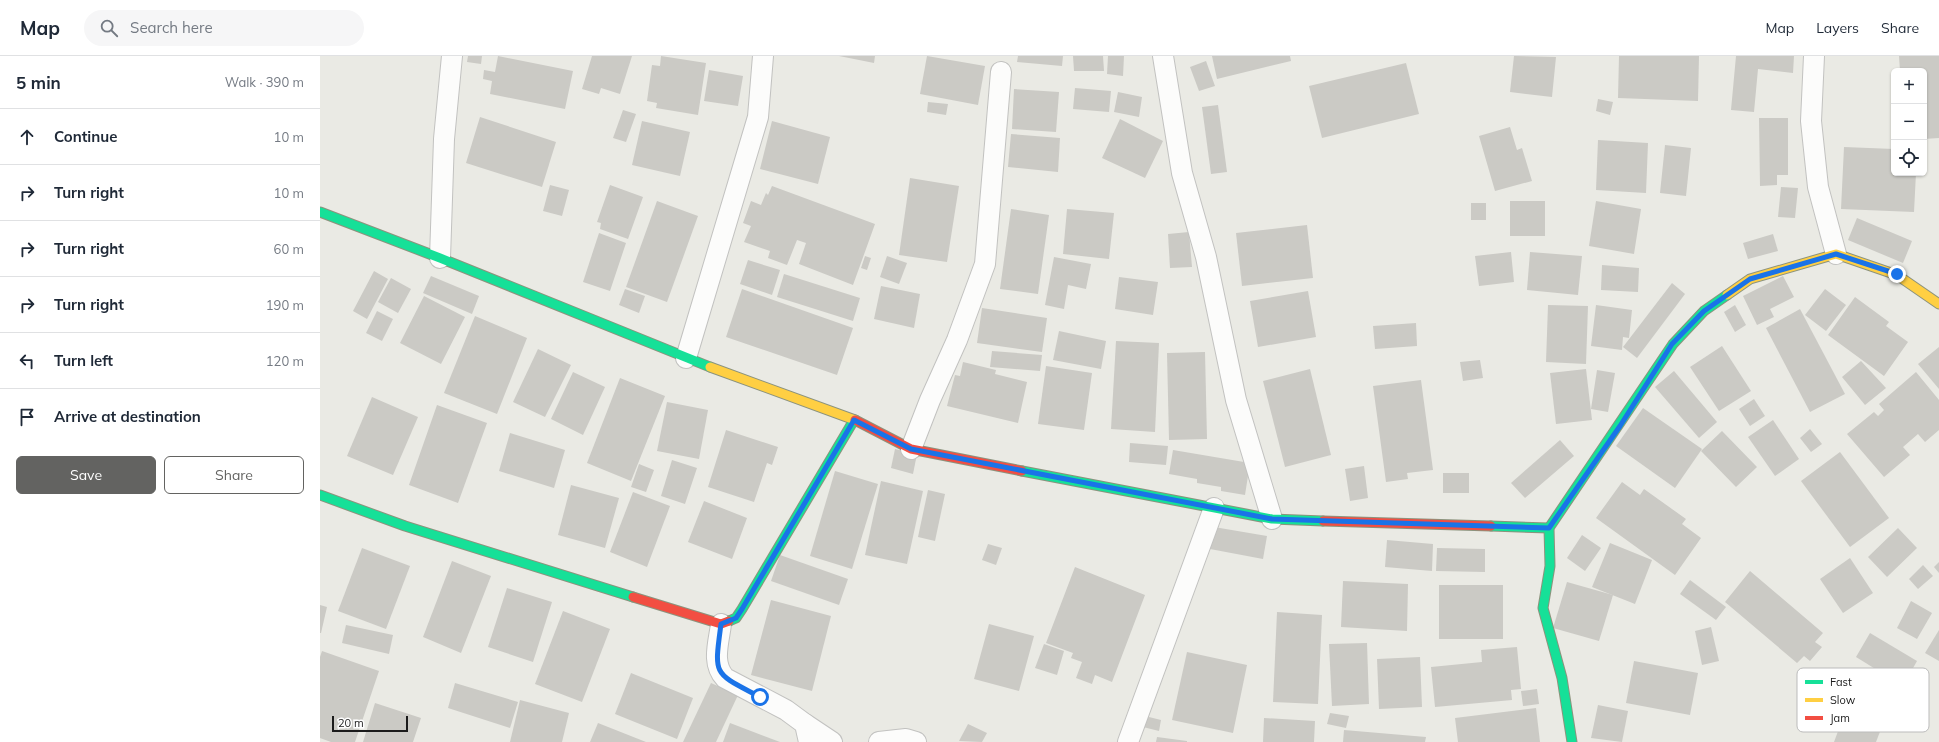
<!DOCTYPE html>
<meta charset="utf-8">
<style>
:root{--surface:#fff;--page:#f6f6f7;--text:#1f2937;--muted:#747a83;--line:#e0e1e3;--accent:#636361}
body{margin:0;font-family:Mulish,sans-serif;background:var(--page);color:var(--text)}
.controls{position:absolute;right:12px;top:12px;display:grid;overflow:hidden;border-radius:6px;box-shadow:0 1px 3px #0004}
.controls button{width:36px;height:36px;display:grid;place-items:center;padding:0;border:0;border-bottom:1px solid var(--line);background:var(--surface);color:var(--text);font:20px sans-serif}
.scale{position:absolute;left:12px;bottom:10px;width:76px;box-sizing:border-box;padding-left:4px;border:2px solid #1b1b1b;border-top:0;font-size:11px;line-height:14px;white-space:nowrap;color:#1b1b1b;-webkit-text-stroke:3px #fff;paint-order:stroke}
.stop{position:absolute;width:12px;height:12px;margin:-9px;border:3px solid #1a73e8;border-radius:50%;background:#fff}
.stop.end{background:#1a73e8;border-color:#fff;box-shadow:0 1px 4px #0008}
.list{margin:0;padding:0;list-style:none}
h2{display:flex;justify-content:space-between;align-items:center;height:52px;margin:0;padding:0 16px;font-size:17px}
h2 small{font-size:13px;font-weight:400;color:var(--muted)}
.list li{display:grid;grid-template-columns:26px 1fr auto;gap:12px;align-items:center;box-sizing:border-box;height:56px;padding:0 16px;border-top:1px solid var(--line)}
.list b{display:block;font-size:15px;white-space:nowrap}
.list em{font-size:13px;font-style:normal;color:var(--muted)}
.actions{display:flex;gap:8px;padding:12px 16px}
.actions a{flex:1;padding:9px 0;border:1px solid var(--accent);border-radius:6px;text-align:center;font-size:14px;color:var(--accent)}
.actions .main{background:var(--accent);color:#fff}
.icon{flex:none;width:22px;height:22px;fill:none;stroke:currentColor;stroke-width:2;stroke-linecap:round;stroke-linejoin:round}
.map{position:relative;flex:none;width:1619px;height:686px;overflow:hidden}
header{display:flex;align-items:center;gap:24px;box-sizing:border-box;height:56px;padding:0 20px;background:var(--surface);border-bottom:1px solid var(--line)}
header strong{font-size:19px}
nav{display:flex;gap:22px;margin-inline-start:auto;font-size:14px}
.search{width:280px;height:36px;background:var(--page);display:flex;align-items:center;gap:10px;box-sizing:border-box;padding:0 14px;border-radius:22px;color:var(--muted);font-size:15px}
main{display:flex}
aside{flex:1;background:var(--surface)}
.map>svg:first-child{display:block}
</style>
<header>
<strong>Map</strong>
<div class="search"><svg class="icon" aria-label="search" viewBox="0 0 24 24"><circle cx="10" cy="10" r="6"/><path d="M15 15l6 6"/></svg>Search here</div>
<nav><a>Map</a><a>Layers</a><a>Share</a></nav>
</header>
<main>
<aside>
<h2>5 min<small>Walk · 390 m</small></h2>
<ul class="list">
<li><svg class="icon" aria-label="ahead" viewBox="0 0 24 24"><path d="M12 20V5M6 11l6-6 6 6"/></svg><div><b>Continue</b></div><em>10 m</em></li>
<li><svg class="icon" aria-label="right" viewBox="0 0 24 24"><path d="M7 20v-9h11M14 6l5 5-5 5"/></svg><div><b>Turn right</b></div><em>10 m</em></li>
<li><svg class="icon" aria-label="right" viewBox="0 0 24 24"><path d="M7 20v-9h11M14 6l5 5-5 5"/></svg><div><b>Turn right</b></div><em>60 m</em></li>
<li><svg class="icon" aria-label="right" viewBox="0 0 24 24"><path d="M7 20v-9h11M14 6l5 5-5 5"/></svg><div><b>Turn right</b></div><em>190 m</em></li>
<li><svg class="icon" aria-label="left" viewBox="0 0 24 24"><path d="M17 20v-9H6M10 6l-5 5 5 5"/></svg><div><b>Turn left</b></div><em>120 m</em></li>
<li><svg class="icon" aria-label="arrive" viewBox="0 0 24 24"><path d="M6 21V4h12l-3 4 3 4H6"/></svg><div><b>Arrive at destination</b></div></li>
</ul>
<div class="actions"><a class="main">Save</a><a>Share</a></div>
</aside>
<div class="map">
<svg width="1619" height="686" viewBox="0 0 1619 686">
<rect width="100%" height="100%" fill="#eaeae4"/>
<g fill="#cbcac5">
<path d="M148,0H162L161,8L147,6Z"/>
<path d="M178,0L253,15L245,53L170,38L172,25L163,23L164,14L175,16Z"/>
<path d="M272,0H312L300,38L281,32L279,38L262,33Z"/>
<path d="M341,0L386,7L378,59L336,52L337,47L327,45L332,9L340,10Z"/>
<path d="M519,0H555L554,7Z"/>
<path d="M607,0L665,10L658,49L600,38Z"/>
<path d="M698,0H743L742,10L697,6Z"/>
<path d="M753,0H783L784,15H754Z"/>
<path d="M788,0H804L803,20L787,18Z"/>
<path d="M892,0H970L971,5L897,23Z"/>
<path d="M1194,0L1236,1L1232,41L1190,36Z"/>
<path d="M1299,0H1379L1378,45L1298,42Z"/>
<path d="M1416,0H1474L1473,17L1438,13L1434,56L1411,54Z"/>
<path d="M1579,0H1619V82L1604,83V15H1580Z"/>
<path d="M886,5L895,30L879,35L870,11Z"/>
<path d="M1086,7L1099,58L1002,82L989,30Z"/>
<path d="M389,14L423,20L418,50L384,45Z"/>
<path d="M755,32L791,35L789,56L753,53Z"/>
<path d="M694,33L739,36L736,76L692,73Z"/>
<path d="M798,36L822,41L819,61L794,56Z"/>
<path d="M1278,43L1293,46L1290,59L1276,55Z"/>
<path d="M608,46L628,48L626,59L607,56Z"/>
<path d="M898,49L907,116L891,118L882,51Z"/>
<path d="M303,54L316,58L306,86L293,82Z"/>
<path d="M160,61L236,86L222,131L146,107Z"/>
<path d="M1439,62H1468V119H1457V129L1440,130Z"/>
<path d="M800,63L843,85L825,122L782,102Z"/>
<path d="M322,65L370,76L360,120L312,109Z"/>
<path d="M452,65L510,81L498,128L440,113Z"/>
<path d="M1190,71L1197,94L1202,92L1212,125L1175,135L1159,80Z"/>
<path d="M691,78L740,82L738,116L688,111Z"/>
<path d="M1278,84L1328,87L1326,137L1276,134Z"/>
<path d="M1345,89L1371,92L1366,140L1340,137Z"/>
<path d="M1524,91L1574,93V117H1596L1594,156L1521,153Z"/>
<path d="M590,122L639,130L627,206L579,199Z"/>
<path d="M230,129L249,134L242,160L223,155Z"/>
<path d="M290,129L323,141L308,183L280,173L281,167L277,166Z"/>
<path d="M452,130L555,168L533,229L479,208L486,187L477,184L467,209L448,202L450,195L424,186L431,170L423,167L431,145L441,149L446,137L448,139Z"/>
<path d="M1461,131L1478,132L1475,162L1458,161Z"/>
<path d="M337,145L378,160L347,246L306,231Z"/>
<rect x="1190" y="145" width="35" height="35"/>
<path d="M1276,145L1321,153L1314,198L1269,190Z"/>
<rect x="1151" y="147" width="15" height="17"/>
<path d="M691,153L729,159L718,238L680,233Z"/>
<path d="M747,153L794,157L789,203L743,198Z"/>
<path d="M1537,162L1592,185L1583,207L1528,184Z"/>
<path d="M987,169L993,222L922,230L916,177Z"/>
<path d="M869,176L872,211L850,212L848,178Z"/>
<path d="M279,177L306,187L290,235L263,226Z"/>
<path d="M1453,178L1458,195L1428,203L1423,187Z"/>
<path d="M1191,196L1194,226L1159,230L1155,200Z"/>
<path d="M1210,196L1262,200L1258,239L1207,234Z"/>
<path d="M545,200L551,202L547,214L541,212Z"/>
<path d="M567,200L587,207L579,228L560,221Z"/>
<path d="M734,201L771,208L766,233L748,229L744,253L725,249Z"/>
<path d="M428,204L460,214L452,239L420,228Z"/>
<path d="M1282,209L1319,212L1318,236L1281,234Z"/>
<path d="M54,215L68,223L47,263L33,255Z"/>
<path d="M464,218L540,242L533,265L457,241Z"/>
<path d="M111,220L159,240L152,258L103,237Z"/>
<path d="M1463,220L1474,241L1450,253L1454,261L1437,269L1423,240Z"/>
<path d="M799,221L838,226L833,259L795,253Z"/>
<path d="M71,222L91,233L78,257L58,246Z"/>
<path d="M1352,227L1365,238L1317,302L1303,291Z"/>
<path d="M561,230L600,238L594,272L554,263Z"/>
<path d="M305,233L325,240L319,257L299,249Z"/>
<path d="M422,233L533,272L517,319L406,281Z"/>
<path d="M1505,233L1526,249L1506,275L1485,259Z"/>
<path d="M988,235L996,281L938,291L930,245Z"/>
<path d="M104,240L145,261L121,308L80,287Z"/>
<path d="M1535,241L1569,266L1566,270L1588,286L1564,320L1508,279Z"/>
<path d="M1228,249L1268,250L1266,308L1226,306Z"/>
<path d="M1276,249L1312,254L1309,282L1303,281L1302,294L1271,290Z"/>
<path d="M1415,249L1426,269L1415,276L1404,256Z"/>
<path d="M662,252L727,262L722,296L657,287Z"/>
<path d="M1480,253L1525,338L1490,356L1446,272Z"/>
<path d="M57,255L73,263L62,285L46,277Z"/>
<path d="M155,260L207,282L177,358L124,337Z"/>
<path d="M1096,267L1097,290L1055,293L1053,270Z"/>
<path d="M739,275L786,285L781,313L733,304Z"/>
<path d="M796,285L839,287L835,376L791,373Z"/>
<path d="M1402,290L1431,335L1399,355L1370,311Z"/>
<path d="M1619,291V333L1598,308Z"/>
<path d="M218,293L251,309L225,361L193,346Z"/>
<path d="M672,295L722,299L720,315L670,311Z"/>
<path d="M885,296L887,383L849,384L847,297Z"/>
<path d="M1160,304L1163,322L1143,325L1140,306Z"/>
<path d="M1541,305L1566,332L1545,349L1522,321Z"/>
<path d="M643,306L676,314L675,318L707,326L698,367L627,350L635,319L640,320Z"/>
<path d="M726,310L772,317L764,374L718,368Z"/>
<path d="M990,313L1011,399L965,411L943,325Z"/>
<path d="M1266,313L1272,364L1236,368L1230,317Z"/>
<path d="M1277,314L1295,317L1288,356L1271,353Z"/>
<path d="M1354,315L1397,366L1379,382L1335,331Z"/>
<path d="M253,316L285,331L263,379L231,363Z"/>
<path d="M1596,316L1619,344V374L1605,386L1598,378L1583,391L1590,399L1564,421L1527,378L1554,356L1558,360L1564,354L1559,348Z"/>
<path d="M300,322L345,340L311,425L267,407Z"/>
<path d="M1101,324L1113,414L1087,417L1088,423L1066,426L1053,330Z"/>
<path d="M52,341L98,361L73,419L27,400Z"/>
<path d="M1434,343L1445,360L1430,370L1419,353Z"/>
<path d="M347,346L388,354L379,403L337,395Z"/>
<path d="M117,349L167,367L138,447L89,429Z"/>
<path d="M1323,352L1382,393L1355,432L1296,390Z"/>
<path d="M1453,364L1479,403L1455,420L1428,381Z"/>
<path d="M1490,373L1502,388L1491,396L1480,382Z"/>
<path d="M406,374L458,391L452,409L447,407L434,446L388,431Z"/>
<path d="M1402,375L1437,411L1416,431L1381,395Z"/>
<path d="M190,377L245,394L234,432L179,415Z"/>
<path d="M1240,384L1254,400L1205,442L1191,427Z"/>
<path d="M810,387L848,390L846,409L809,406Z"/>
<path d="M575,393L597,398L593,418L571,412Z"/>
<path d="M853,394L930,407L925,439L901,435V431L877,427V423L849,418Z"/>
<path d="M1520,396L1569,462L1530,491L1481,425Z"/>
<path d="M352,404L377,412L365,448L341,440Z"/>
<path d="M319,408L334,414L326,436L311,431Z"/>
<path d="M1044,410L1048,442L1030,445L1025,413Z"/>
<path d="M515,415L558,428L532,513L490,500Z"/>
<rect x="1123" y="417" width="26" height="20"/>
<path d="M561,425L603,435L587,508L545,499Z"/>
<path d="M1302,426L1320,439L1324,433L1366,463L1362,468L1381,482L1355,519L1276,462Z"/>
<path d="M251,429L299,442L285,492L238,479Z"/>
<path d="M608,434L625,438L615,485L598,481Z"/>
<path d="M313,436L350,450L327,511L290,496Z"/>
<path d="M384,445L427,462L412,503L368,486Z"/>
<path d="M894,471L947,480L943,503L890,493Z"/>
<path d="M1578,472L1597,492L1567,521L1548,501Z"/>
<path d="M1262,479L1281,492L1265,515L1247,502Z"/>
<path d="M1067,484L1113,488L1112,515L1065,511Z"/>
<path d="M1290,487L1332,504L1315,548L1272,531Z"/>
<path d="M668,488L682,492L676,509L662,504Z"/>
<path d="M42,492L90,510L66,573L18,555Z"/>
<path d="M1117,492L1165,493V516L1116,515Z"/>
<path d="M460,499L528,523L519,549L451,525Z"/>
<path d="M1530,502L1553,537L1523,557L1500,523Z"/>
<path d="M132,505L171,520L141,597L103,581Z"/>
<path d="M1619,506V517L1614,511Z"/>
<path d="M1603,509L1613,520L1598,533L1589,523Z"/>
<path d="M755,511L825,539L792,626L775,619L772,628L756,622L762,606L751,602L753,597L726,587Z"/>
<path d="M1430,515L1503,577L1495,586L1502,591L1490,605L1484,600L1477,607L1405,546Z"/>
<path d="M1370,524L1406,551L1396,564L1360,538Z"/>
<path d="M1023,525L1088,528L1087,575L1021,571Z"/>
<path d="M1247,526L1293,539L1279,585L1233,572Z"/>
<rect x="1119" y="529" width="64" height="54"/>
<path d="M187,532L232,546L213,606L168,591Z"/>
<path d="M451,544L511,560L492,635L431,619Z"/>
<path d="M1591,545L1612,557L1597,583L1577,572Z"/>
<path d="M0,549L7,551L1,577H0Z"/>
<path d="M243,555L290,573L262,646L215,628Z"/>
<path d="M957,556L1002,559L998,648L953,646Z"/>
<path d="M669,568L714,580L699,635L654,623Z"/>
<path d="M26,569L73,579L69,598L22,587Z"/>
<path d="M1391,571L1399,605L1382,609L1375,575Z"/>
<path d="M1619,574V605L1605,597Z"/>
<path d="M1550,577L1597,605L1583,630L1536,601Z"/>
<path d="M1047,587L1049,648L1012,650L1009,588Z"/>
<path d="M724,588L744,595L737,619L715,612Z"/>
<path d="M1197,591L1201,633L1191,634L1192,644L1115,651L1111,611L1162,606L1161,594Z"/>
<path d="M2,595L59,615L35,686H11L0,682V601Z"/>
<path d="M867,596L927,609L913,677L852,664Z"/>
<path d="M1100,601L1102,651L1059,653L1057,603Z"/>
<path d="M1314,605L1378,617L1370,659L1306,647Z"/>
<path d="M311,617L373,642L357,683L295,658Z"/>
<path d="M135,627L198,646L190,672L128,652Z"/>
<path d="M391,627L418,639L396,686H363Z"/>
<path d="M1217,633L1219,648L1203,650L1201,635Z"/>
<path d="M1531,641L1568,655L1556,686H1514Z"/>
<path d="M200,644L249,657L242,686H190Z"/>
<path d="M55,647L101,662L93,686H43Z"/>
<path d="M1278,649L1308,655L1302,686L1271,682Z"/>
<path d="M1216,652L1220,686H1138L1135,662Z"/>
<path d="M1010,657L1029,660L1026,672L1007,668Z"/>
<path d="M825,660L841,664L839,675L823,671Z"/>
<path d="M944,662L995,665L994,686H943Z"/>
<path d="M278,667L326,686H270Z"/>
<path d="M410,667L460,686H403Z"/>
<path d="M648,668L667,677L662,686L639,685Z"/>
<path d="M1024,674L1106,681L1105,686H1023Z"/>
<path d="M837,681L867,685V686H836Z"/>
</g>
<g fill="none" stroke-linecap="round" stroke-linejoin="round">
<defs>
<g id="street">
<path d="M843,0L862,117L886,201L916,344L952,463"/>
<path d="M1494,0L1491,65L1498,131L1516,198"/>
<path d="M120,202L124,83L132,0"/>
<path d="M366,302L438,61L443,0"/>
<path d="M591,393L610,344L637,284L665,208L681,16"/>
<path d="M401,568C399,586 391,607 405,622L466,654L485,668L489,686"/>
<path d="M485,668L512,686"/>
<path d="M559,686L586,683L596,686"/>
<path d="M808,686L894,452"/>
</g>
<g id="fast">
<path d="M0,156L120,202L390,311"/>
<path d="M702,415L952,463L1003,465"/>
<path d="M0,439L85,470L313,541"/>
<path d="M1171,470L1229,472"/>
<path d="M409,565L416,562L422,553L534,364"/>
<path d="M1252,686L1242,622L1223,552L1230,510L1229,472L1353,288L1384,255L1407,239"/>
</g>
<g id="slow">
<path d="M1407,239L1430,223L1516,198L1577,219L1619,248"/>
<path d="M390,311L535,364"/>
</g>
<g id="jam">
<path d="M535,364L591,393L702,415"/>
<path d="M1003,465L1171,470"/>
<path d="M313,541L401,568L409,565"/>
</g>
</defs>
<use href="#street" stroke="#c2c2c0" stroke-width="22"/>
<use href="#fast" stroke="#8c937d" stroke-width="11"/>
<use href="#slow" stroke="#8c937d" stroke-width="11"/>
<use href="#jam" stroke="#8c937d" stroke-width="11"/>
<use href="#street" stroke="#fcfcfb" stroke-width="20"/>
<use href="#fast" stroke="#16e098" stroke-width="9"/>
<use href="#slow" stroke="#ffcf43" stroke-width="9"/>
<use href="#jam" stroke="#f24e42" stroke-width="9"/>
</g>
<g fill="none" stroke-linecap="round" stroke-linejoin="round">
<path stroke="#1a73e8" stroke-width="5" d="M440,641C393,616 394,621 401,568L416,562L422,553L534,364L591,393L952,463L1229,472L1300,370L1352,288L1384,255L1430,223L1516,198L1577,218"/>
</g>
<rect x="1477" y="612" width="132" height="64" rx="6" fill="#fff" stroke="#bbb" stroke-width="1"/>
<rect x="1485" y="624" width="18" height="4" fill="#16e098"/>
<rect x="1485" y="642" width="18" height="4" fill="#ffcf43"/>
<rect x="1485" y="660" width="18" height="4" fill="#f24e42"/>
<g font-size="11" fill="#1b1b1b">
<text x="1510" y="630">Fast</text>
<text x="1510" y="648">Slow</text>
<text x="1510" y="666">Jam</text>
</g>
</svg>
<div class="controls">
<button>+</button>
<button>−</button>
<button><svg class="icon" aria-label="locate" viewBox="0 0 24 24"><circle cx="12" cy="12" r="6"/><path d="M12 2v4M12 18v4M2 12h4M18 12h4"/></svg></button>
</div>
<div class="scale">20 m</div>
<div class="stop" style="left:440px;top:641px"></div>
<div class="stop end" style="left:1577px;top:218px"></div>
</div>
</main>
